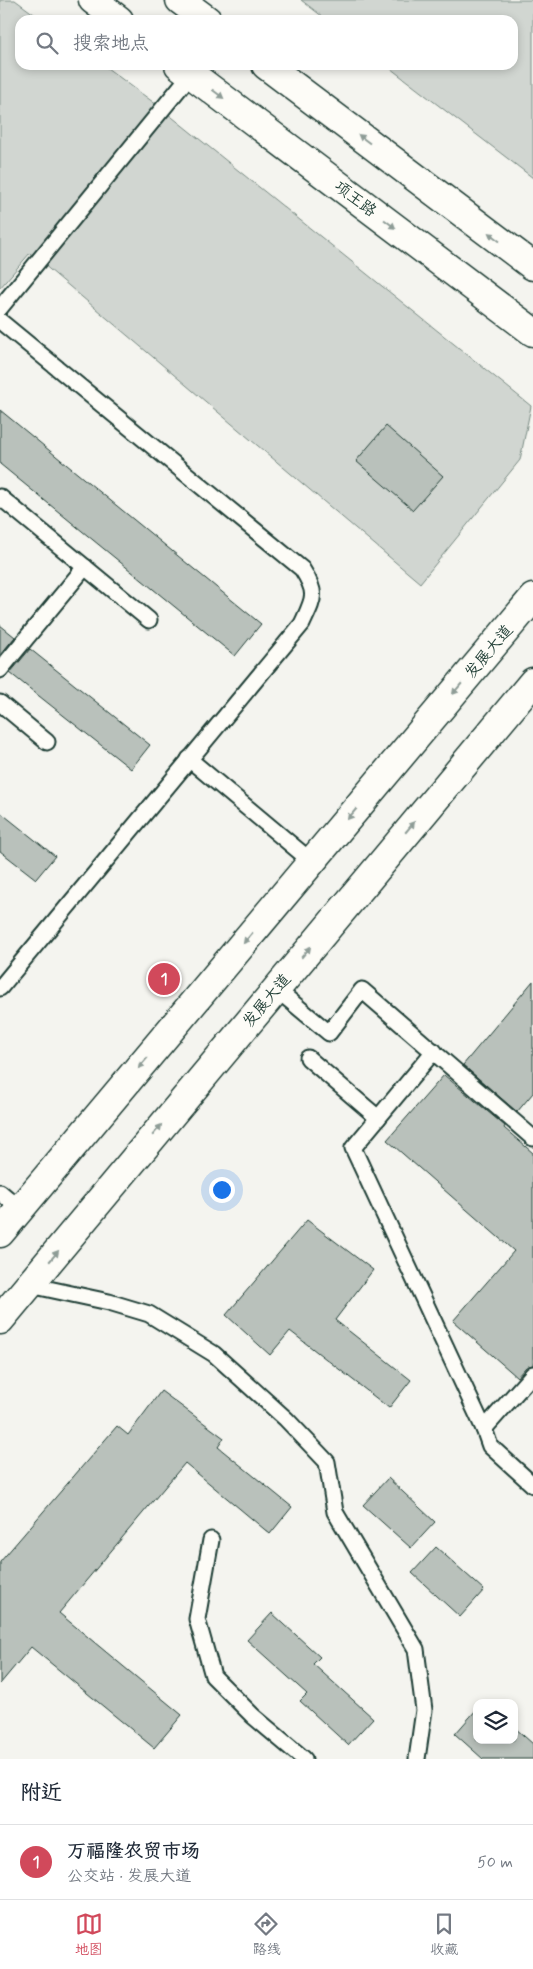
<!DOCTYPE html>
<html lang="zh">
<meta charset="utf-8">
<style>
:root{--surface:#fff;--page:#f6f6f7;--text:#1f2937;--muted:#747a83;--line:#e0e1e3;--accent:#d1495b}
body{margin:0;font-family:Mynerve,"LXGW WenKai TC",sans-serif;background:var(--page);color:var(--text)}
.controls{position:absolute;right:15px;bottom:15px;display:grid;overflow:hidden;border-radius:10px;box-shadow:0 2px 8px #0003}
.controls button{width:45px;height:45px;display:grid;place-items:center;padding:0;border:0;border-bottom:1px solid var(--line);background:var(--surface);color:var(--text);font:25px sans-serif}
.you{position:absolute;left:221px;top:1189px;width:18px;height:18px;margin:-12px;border:4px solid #fff;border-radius:50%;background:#1a73e8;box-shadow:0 0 0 8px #1a73e833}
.badge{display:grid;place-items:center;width:32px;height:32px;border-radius:50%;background:var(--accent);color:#fff;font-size:16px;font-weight:700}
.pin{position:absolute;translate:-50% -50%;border:2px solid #fff;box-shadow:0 1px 5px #0006}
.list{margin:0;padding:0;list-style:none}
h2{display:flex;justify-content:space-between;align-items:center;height:65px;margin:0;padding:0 20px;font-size:21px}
h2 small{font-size:16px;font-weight:400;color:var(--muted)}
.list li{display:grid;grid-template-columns:32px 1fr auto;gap:15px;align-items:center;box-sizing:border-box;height:75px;padding:0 20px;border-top:1px solid var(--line)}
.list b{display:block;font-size:19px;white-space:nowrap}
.list p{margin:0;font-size:16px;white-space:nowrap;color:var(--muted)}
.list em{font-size:16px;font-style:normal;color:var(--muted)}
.icon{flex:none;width:28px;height:28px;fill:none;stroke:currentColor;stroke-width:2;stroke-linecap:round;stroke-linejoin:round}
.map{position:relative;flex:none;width:533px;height:1759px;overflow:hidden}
.search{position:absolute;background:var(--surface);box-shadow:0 2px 8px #0003;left:15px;right:15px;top:15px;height:55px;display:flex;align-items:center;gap:12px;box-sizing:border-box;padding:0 18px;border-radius:15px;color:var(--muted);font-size:19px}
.sheet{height:140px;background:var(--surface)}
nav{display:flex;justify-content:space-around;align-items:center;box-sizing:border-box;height:70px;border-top:1px solid var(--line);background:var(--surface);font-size:14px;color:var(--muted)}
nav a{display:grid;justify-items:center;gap:2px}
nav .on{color:var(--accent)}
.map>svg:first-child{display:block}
</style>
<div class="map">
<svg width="533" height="1759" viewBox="0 0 533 1759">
<rect width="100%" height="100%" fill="#f4f4ef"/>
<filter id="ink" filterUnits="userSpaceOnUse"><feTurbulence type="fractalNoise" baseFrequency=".02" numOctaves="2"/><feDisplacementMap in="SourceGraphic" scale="10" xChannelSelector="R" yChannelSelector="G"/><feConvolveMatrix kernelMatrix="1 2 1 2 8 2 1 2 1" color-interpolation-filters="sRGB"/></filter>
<g filter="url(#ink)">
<g fill="#d1d6d1" stroke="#788a82">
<path d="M0,0H15L42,20H20V65H103L157,105L531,406L520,460L420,583L30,253L0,288Z"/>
<path d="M301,0H533V178L386,65H513V20H327Z"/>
</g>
<g fill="#b9c1bb" stroke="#1f3d34">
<path d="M0,410L261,624L235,656L0,464Z"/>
<path d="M386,426L443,476L413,510L356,461Z"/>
<path d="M0,625L15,637L0,655Z"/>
<path d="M30,649L150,745L131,769L10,673Z"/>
<path d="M0,812L55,856L36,879L0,851Z"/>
<path d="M533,981V1093L517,1112L463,1065Z"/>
<path d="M444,1075L505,1126L504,1128L533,1153V1365L526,1367L517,1377L453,1321L514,1251L387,1140Z"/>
<path d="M307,1220L373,1270L335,1320L411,1380L389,1408L290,1331L270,1355L226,1315Z"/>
<path d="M161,1391L224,1438L218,1447L292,1507L270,1534L185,1463L59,1613L182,1715L154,1748L31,1647L0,1684V1562L117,1426L128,1435Z"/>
<path d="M388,1478L435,1522L411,1548L363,1505Z"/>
<path d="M436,1547L484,1590L460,1617L412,1573Z"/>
<path d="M272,1613L320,1657L313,1664L373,1718L348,1745L300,1701L307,1694L247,1640Z"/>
<path d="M477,1709V1740H514V1727L533,1744V1759H483L455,1734Z"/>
</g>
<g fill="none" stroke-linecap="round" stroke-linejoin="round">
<defs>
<g id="lane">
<path d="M0,308L191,74"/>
<path d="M0,321L302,569C318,594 314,598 302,624L0,988"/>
<path d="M0,497L149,620"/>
<path d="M0,670L85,567"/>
<path d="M0,703L47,742"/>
<path d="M189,759L312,862"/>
<path d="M275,988L329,1033L362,990L533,1138"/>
<path d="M434,1051L353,1148L484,1429"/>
<path d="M308,1058L378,1118"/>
<path d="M0,1192L20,1209"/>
<path d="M30,1285L109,1302L149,1314L214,1354L286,1419L327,1462L335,1512L416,1649L424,1710L417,1759"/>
<path d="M533,1374L484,1429L490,1446L533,1485"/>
<path d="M211,1540L197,1619L213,1676L253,1716L304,1759"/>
</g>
<g id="secondary">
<path d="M93,0L119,20"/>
<path d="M180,0L207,20"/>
<path d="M179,65L533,332"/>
<path d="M266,65L533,266"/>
</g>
<g id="primary">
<path d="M0,1233L533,598"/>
<path d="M0,1320L533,682"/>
</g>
</defs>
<use href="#lane" stroke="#1f3d34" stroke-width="19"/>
<use href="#secondary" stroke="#1f3d34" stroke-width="31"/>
<use href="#primary" stroke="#1f3d34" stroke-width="31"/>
<use href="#lane" stroke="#fdfcf7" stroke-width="15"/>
<use href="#secondary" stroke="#fdfcf7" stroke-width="28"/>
<use href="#primary" stroke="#fdfcf7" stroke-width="28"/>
</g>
<defs><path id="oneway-solid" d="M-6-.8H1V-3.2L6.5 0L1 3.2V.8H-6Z" transform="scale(1.25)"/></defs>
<g fill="#8e9c96">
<use href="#oneway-solid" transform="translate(218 94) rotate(37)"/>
<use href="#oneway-solid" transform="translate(364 139) rotate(-143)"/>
<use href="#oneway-solid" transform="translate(390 224) rotate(37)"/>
<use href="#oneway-solid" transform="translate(494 237) rotate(-143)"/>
<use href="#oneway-solid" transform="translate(457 689) rotate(130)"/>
<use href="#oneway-solid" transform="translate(352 814) rotate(130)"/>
<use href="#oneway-solid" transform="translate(410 827) rotate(-50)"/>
<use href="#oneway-solid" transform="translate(248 938) rotate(130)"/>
<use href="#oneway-solid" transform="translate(306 952) rotate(-50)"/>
<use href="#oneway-solid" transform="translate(143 1063) rotate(130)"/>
<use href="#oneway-solid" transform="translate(157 1130) rotate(-50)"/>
<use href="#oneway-solid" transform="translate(54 1256) rotate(-50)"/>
</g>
</g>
<g text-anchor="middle" stroke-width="4" stroke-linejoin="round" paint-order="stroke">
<g font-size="16" fill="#1f3d34" stroke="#fdfcf7">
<text transform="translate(356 198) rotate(37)" y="6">项王路</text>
<text transform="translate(488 651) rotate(-50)" y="6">发展大道</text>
<text transform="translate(266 1000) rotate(-50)" y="6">发展大道</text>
</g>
</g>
</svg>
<div class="controls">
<button><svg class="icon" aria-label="layers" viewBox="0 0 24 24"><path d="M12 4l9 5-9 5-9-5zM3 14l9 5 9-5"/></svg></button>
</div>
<div class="you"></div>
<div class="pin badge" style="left:164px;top:979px">1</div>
<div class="search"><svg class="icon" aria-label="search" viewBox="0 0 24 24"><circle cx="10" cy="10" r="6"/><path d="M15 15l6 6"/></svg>搜索地点</div>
</div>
<section class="sheet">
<h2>附近<small></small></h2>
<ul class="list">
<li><span class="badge">1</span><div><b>万福隆农贸市场</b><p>公交站 · 发展大道</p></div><em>50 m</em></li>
</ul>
</section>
<nav>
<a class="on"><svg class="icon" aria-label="map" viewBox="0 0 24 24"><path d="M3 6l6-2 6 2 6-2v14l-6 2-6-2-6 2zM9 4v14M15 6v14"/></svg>地图</a>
<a><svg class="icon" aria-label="directions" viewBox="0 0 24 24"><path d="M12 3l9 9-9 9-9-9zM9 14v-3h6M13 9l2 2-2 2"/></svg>路线</a>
<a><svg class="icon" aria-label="saved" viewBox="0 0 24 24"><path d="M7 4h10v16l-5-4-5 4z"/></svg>收藏</a>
</nav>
